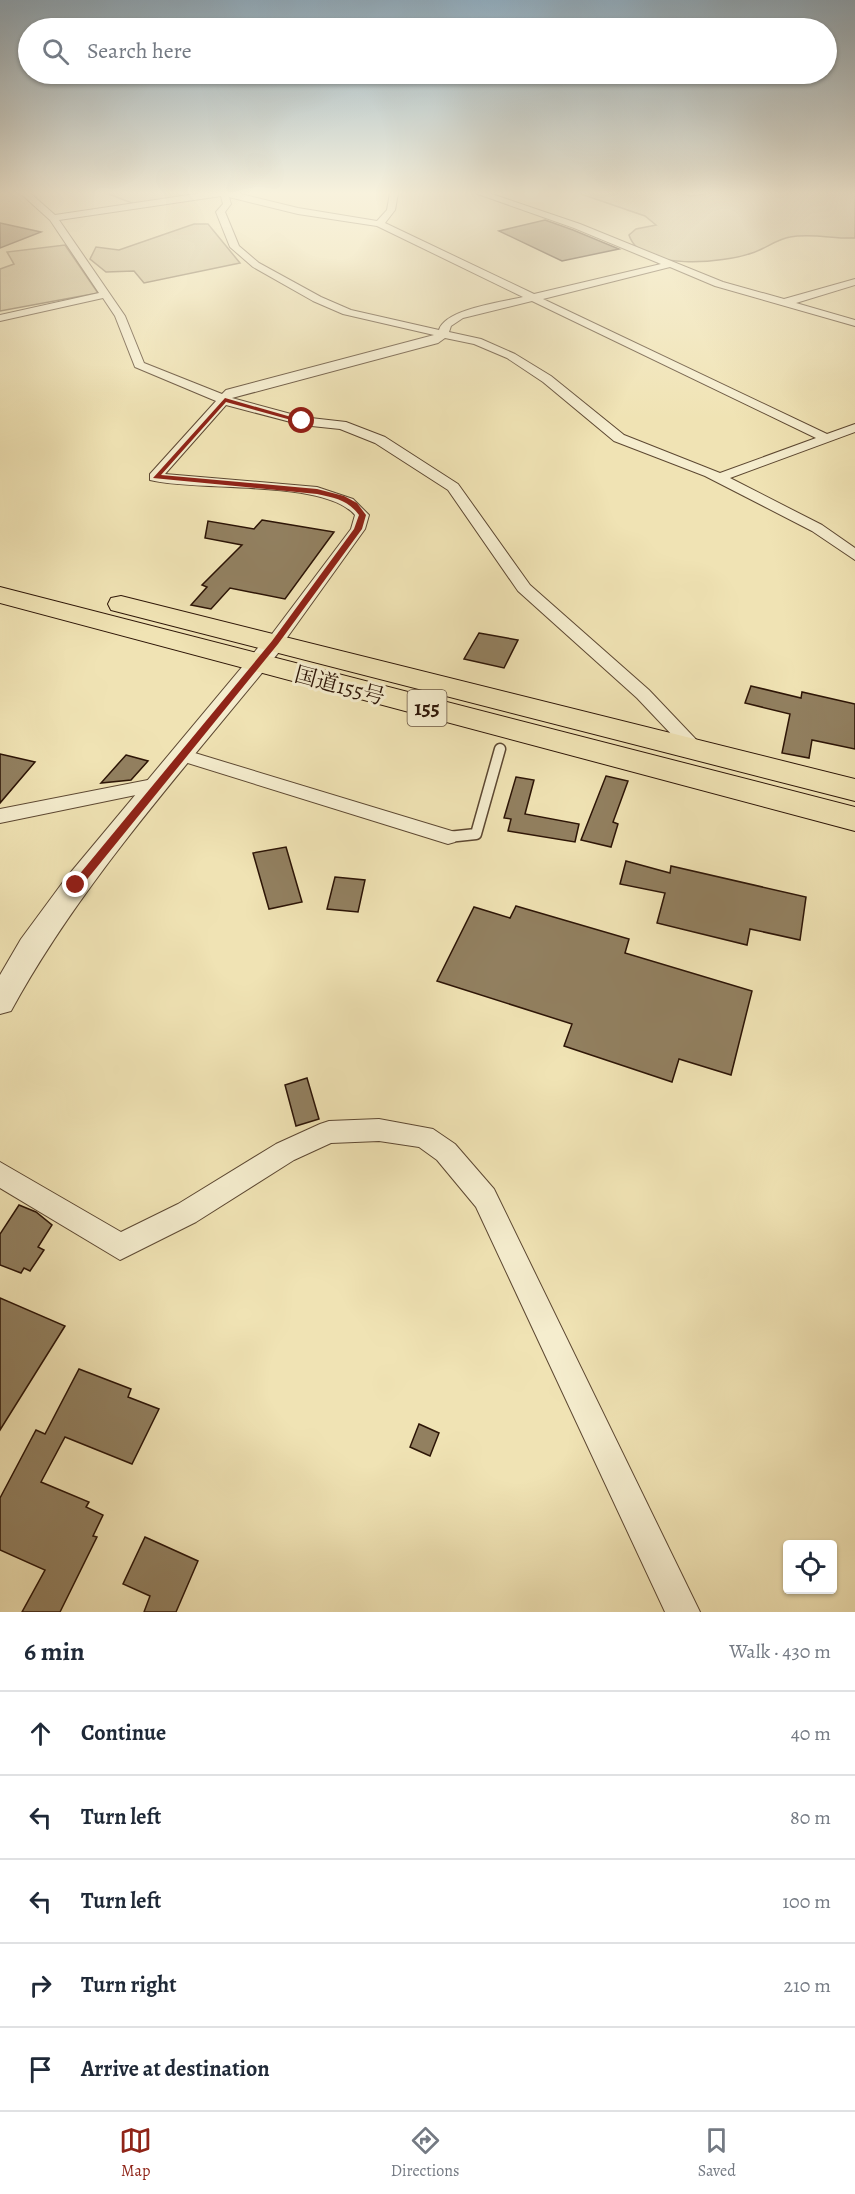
<!DOCTYPE html>
<meta charset="utf-8">
<style>
:root{--surface:#fff;--page:#f2f2f3;--text:#1f2937;--muted:#747a83;--line:#e0e1e3;--accent:#8f2418}
body{margin:0;font-family:Alegreya,"Noto Serif JP",serif;background:var(--page);color:var(--text)}
.controls{position:absolute;right:18px;bottom:18px;display:grid;overflow:hidden;border-radius:6px;box-shadow:0 2px 4px #0004}
.controls button{width:54px;height:54px;display:grid;place-items:center;padding:0;border:0;border-bottom:2px solid var(--line);background:var(--surface);color:var(--text);font:30px sans-serif}
.stop{position:absolute;width:18px;height:18px;margin:-14px;border:4px solid #8f2418;border-radius:50%;background:#fff}
.stop.end{background:#8f2418;border-color:#fff;box-shadow:0 2px 6px #0008}
.list{margin:0;padding:0;list-style:none}
h2{display:flex;justify-content:space-between;align-items:center;height:78px;margin:0;padding:0 24px;font-size:26px}
h2 small{font-size:20px;font-weight:400;color:var(--muted)}
.list li{display:grid;grid-template-columns:39px 1fr auto;gap:18px;align-items:center;box-sizing:border-box;height:84px;padding:0 24px;border-top:2px solid var(--line)}
.list b{display:block;font-size:22px;white-space:nowrap}
.list em{font-size:20px;font-style:normal;color:var(--muted)}
.icon{flex:none;width:33px;height:33px;fill:none;stroke:currentColor;stroke-width:2;stroke-linecap:round;stroke-linejoin:round}
.map{position:relative;flex:none;width:855px;height:1612px;overflow:hidden}
.search{position:absolute;background:var(--surface);box-shadow:0 2px 4px #0004;left:18px;right:18px;top:18px;height:66px;display:flex;align-items:center;gap:15px;box-sizing:border-box;padding:0 21px;border-radius:33px;color:var(--muted);font-size:22px}
.sheet{height:498px;background:var(--surface)}
nav{display:flex;justify-content:space-around;align-items:center;box-sizing:border-box;height:84px;border-top:2px solid var(--line);background:var(--surface);font-size:16px;color:var(--muted)}
nav a{display:grid;justify-items:center;gap:3px}
nav .on{color:var(--accent)}
.map>svg:first-child{display:block}
</style>
<div class="map">
<svg width="855" height="1612" viewBox="0 0 855 1612">
<rect width="100%" height="100%" fill="#f0e3b4"/>
<filter id="stains"><feTurbulence type="fractalNoise" baseFrequency=".00333" numOctaves="4"/><feColorMatrix values="0 0 0 0 .2 0 0 0 0 .09 0 0 0 0 .02 0 0 0 .5 -.17"/></filter>
<radialGradient id="worn" r=".72"><stop offset=".6" stop-color="#630" stop-opacity="0"/><stop offset="1" stop-color="#630" stop-opacity=".3"/></radialGradient>
<g fill="#cfc096" stroke="#7e6a4e" stroke-width="1.5">
<path d="M106,193H180L182,197L137,205Z"/>
<path d="M578,193H679L691,196L713,193H855V238C834,239 812,233 790,237C777,239 765,249 752,253C724,263 641,272 629,235L636,229L656,225L645,216Z"/>
<path d="M194,224H208L240,263L144,283L134,271L106,272L90,259L96,247L119,250Z"/>
<path d="M65,245L98,293L0,311V269L14,264L7,252Z"/>
</g>
<g fill="#928060" stroke="#2c1406" stroke-width="1.5">
<path d="M545,220L573,230L619,249L562,261L499,231Z"/>
<path d="M0,223L41,232L0,248Z"/>
<path d="M262,520L334,532L285,599L230,588L211,609L191,605L207,587L202,585L242,545L205,538L208,521L254,529Z"/>
<path d="M479,633L518,640L504,668L464,659Z"/>
<path d="M751,686L801,698L802,692L855,704V749L812,740L809,758L782,753L790,714L745,703Z"/>
<path d="M0,754L35,762L0,803Z"/>
<path d="M126,755L148,761L131,780L101,783Z"/>
<path d="M606,776L628,781L613,822L618,824L611,847L581,840Z"/>
<path d="M516,777L534,780L525,814L579,824L575,842L508,831L511,819L504,818Z"/>
<path d="M286,847L302,902L269,909L253,853Z"/>
<path d="M626,861L670,873L671,866L806,897L800,940L750,929L747,945L657,923L665,893L620,884Z"/>
<path d="M335,877L365,880L358,912L327,909Z"/>
<path d="M516,906L629,939L625,953L752,991L731,1075L679,1059L672,1082L564,1046L572,1024L437,981L474,907L510,918Z"/>
<path d="M307,1078L319,1119L296,1126L285,1085Z"/>
<path d="M19,1205L36,1212L52,1225L38,1247L44,1250L30,1271L24,1268L21,1273L0,1265V1234Z"/>
<path d="M0,1298L65,1326L0,1430Z"/>
<path d="M79,1369L131,1389L128,1397L159,1409L132,1464L65,1437L41,1482L89,1502L86,1507L103,1515L93,1536L97,1537L60,1612H22L45,1570L0,1550V1498L36,1430L45,1434Z"/>
<path d="M419,1424L439,1433L430,1456L410,1447Z"/>
<path d="M145,1537L198,1561L176,1612H144L150,1596L123,1584Z"/>
</g>
<g fill="none" stroke-linecap="round" stroke-linejoin="round">
<defs>
<path id="service" d="M448,837L476,834L500,749"/>
<g id="minor">
<path d="M20,193H30L55,215L202,193H237L298,208L377,221L387,210L390,193H398L395,210L385,223L534,294L661,264L574,228L475,193H489L580,224L723,282L784,299L855,279V285L796,303L855,320V326L715,286L670,267L543,299L827,434L855,424V432L730,478L822,525L855,548V560L812,531L705,476L614,441L543,382L507,358L474,344L445,338L438,343L232,398L302,417L346,422L385,437L458,484L530,585L649,690L707,751L698,757L691,755L637,698L518,591L448,490L375,443L340,429L302,425L226,405L165,474L317,487L353,499L369,515L365,529L281,646H269L267,642L269,638L351,529L355,515C324,479 199,492 150,480V474L216,401L135,367L115,316L103,298L0,321V315L99,293L50,220ZM221,196L223,204L216,212L230,247L253,267L313,301L343,314L434,335L226,390L222,394L144,363L125,316L59,220ZM229,197L298,214L377,226L523,297C503,302 445,309 439,330L351,310L321,297L259,263L239,246L225,212L231,204ZM532,301L816,438L720,473L624,435L551,376L515,354L481,339L449,332L451,326L463,318Z"/>
<path d="M185,750L455,832L458,837L455,842L448,844L178,760L176,756L178,752Z"/>
<path d="M158,778L165,779L168,784L165,789L0,823V809Z"/>
<path d="M379,1119L433,1129L455,1144L494,1189L700,1612H665L476,1207L437,1160L419,1147L379,1141L331,1143L294,1160L196,1222L120,1260L0,1188V1162L121,1232L178,1204L276,1144L320,1124L329,1121Z"/>
</g>
<path id="tertiary" d="M275,635L283,637L286,642L283,647C189,764 83,879 11,1011L0,1014V975L21,939L66,878L267,637Z"/>
<g id="trunk">
<path d="M0,587L855,807V831L0,603Z"/>
<path d="M121,596L855,779V801L111,610L108,604L111,598Z"/>
</g>
</defs>
<use href="#service" stroke="#5d4832" stroke-width="13"/>
<use href="#minor" stroke="#5d4832" stroke-width="2"/>
<use href="#tertiary" stroke="#5d4832" stroke-width="2"/>
<use href="#trunk" stroke="#2c1406" stroke-width="2"/>
<use href="#service" stroke="#f5edce" stroke-width="10"/>
<use href="#minor" fill="#f5edce" fill-rule="evenodd"/>
<use href="#tertiary" fill="#f5edce" fill-rule="evenodd"/>
<use href="#trunk" fill="#f0e3b4" fill-rule="evenodd"/>
</g>
<linearGradient id="sky" x2="0" y2="1"><stop stop-color="#90abbc"/><stop offset="0.46" stop-color="#f8f2dd"/><stop offset="1" stop-color="#f8f2dd" stop-opacity="0"/></linearGradient>
<rect width="855" height="419" fill="url(#sky)"/>
<path fill="#8f2418" d="M225,398L305,421L302,423L226,402L161,475L317,489L344,496L357,503L366,515L362,529L278,644L80,888H73V882L272,641L354,529L359,515C348,500 335,498 317,494L153,478Z"/>
<g text-anchor="middle" stroke-width="6" stroke-linejoin="round" paint-order="stroke">
<rect fill="#f5edce" stroke="#685542" stroke-width="1.5" x="407.5" y="690" width="39" height="36" rx="4.5"/>
<g font-size="21" font-weight="bold" fill="#2c1406">
<text x="427" y="715">155</text>
</g>
<g font-size="22" fill="#2c1406" stroke="#f5edce">
<text transform="translate(340 685) rotate(15)" y="8">国道155号</text>
</g>
</g>
<rect width="100%" height="100%" filter="url(#stains)"/>
<rect width="100%" height="100%" fill="url(#worn)"/>
</svg>
<div class="controls">
<button><svg class="icon" aria-label="locate" viewBox="0 0 24 24"><circle cx="12" cy="12" r="6"/><path d="M12 2v4M12 18v4M2 12h4M18 12h4"/></svg></button>
</div>
<div class="stop" style="left:302px;top:421px"></div>
<div class="stop end" style="left:76px;top:885px"></div>
<div class="search"><svg class="icon" aria-label="search" viewBox="0 0 24 24"><circle cx="10" cy="10" r="6"/><path d="M15 15l6 6"/></svg>Search here</div>
</div>
<section class="sheet">
<h2>6 min<small>Walk · 430 m</small></h2>
<ul class="list">
<li><svg class="icon" aria-label="ahead" viewBox="0 0 24 24"><path d="M12 20V5M6 11l6-6 6 6"/></svg><div><b>Continue</b></div><em>40 m</em></li>
<li><svg class="icon" aria-label="left" viewBox="0 0 24 24"><path d="M17 20v-9H6M10 6l-5 5 5 5"/></svg><div><b>Turn left</b></div><em>80 m</em></li>
<li><svg class="icon" aria-label="left" viewBox="0 0 24 24"><path d="M17 20v-9H6M10 6l-5 5 5 5"/></svg><div><b>Turn left</b></div><em>100 m</em></li>
<li><svg class="icon" aria-label="right" viewBox="0 0 24 24"><path d="M7 20v-9h11M14 6l5 5-5 5"/></svg><div><b>Turn right</b></div><em>210 m</em></li>
<li><svg class="icon" aria-label="arrive" viewBox="0 0 24 24"><path d="M6 21V4h12l-3 4 3 4H6"/></svg><div><b>Arrive at destination</b></div></li>
</ul>
</section>
<nav>
<a class="on"><svg class="icon" aria-label="map" viewBox="0 0 24 24"><path d="M3 6l6-2 6 2 6-2v14l-6 2-6-2-6 2zM9 4v14M15 6v14"/></svg>Map</a>
<a><svg class="icon" aria-label="directions" viewBox="0 0 24 24"><path d="M12 3l9 9-9 9-9-9zM9 14v-3h6M13 9l2 2-2 2"/></svg>Directions</a>
<a><svg class="icon" aria-label="saved" viewBox="0 0 24 24"><path d="M7 4h10v16l-5-4-5 4z"/></svg>Saved</a>
</nav>
